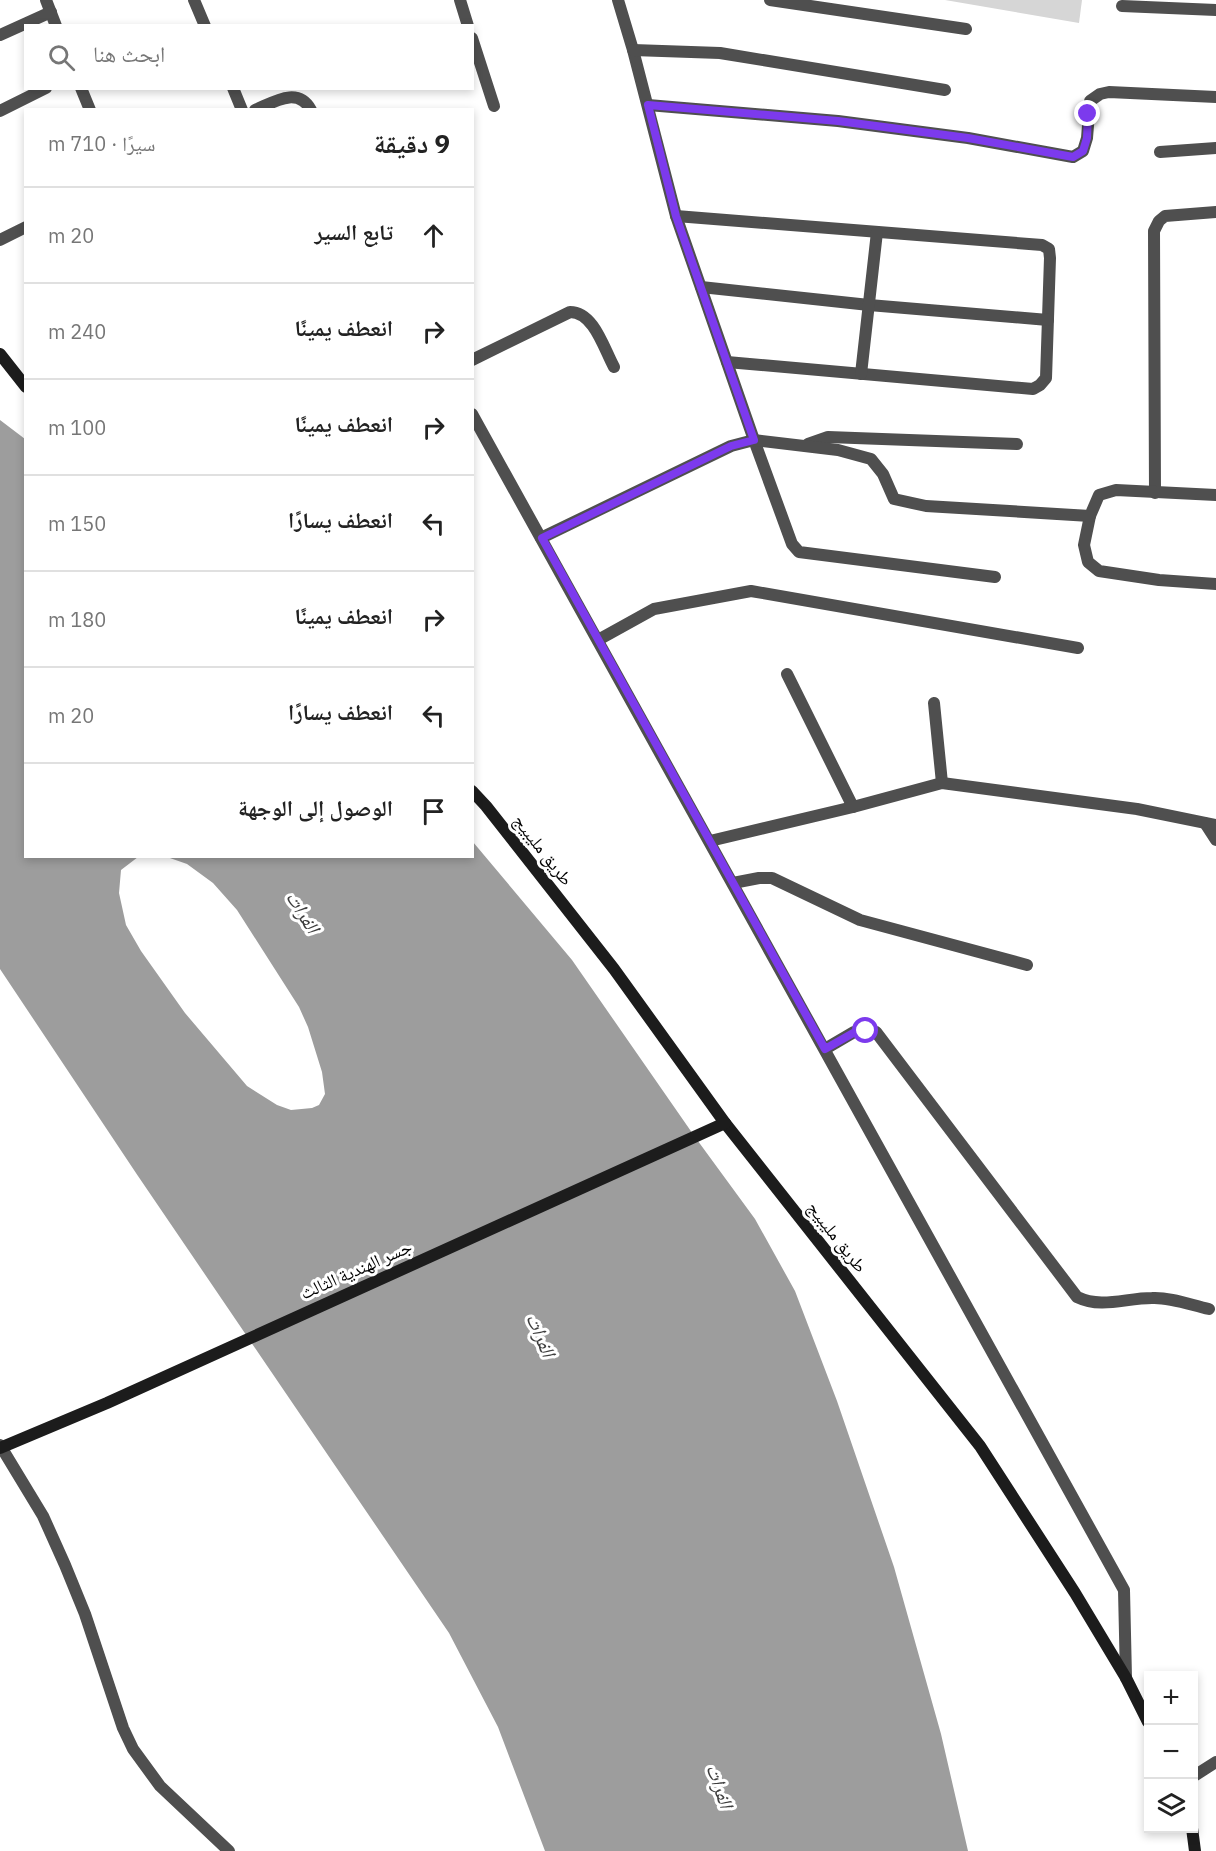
<!DOCTYPE html>
<html lang="ar">
<meta charset="utf-8">
<style>
:root{--surface:#fff;--page:#f6f6f6;--text:#222;--muted:#767676;--line:#e0e0e0}
body{margin:0;font-family:"IBM Plex Sans","Noto Naskh Arabic",sans-serif;background:var(--page);color:var(--text);direction:rtl}
.controls{position:absolute;right:18px;bottom:18px;display:grid;overflow:hidden;border-radius:0px;box-shadow:0 3px 9px #0003}
.controls button{width:54px;height:54px;display:grid;place-items:center;padding:0;border:0;border-bottom:2px solid var(--line);background:var(--surface);color:var(--text);font:30px sans-serif}
.stop{position:absolute;width:18px;height:18px;margin:-14px;border:4px solid #7c3aed;border-radius:50%;background:#fff}
.stop.end{background:#7c3aed;border-color:#fff;box-shadow:0 2px 6px #0008}
.list{margin:0;padding:0;list-style:none}
h2{display:flex;justify-content:space-between;align-items:center;height:78px;margin:0;padding:0 24px;font-size:26px}
h2 small{font-size:20px;font-weight:400;color:var(--muted)}
.list li{display:grid;grid-template-columns:39px 1fr auto;gap:18px;align-items:center;box-sizing:border-box;height:96px;padding:0 24px;border-top:2px solid var(--line)}
.list b{display:block;font-size:22px;white-space:nowrap}
.list em{font-size:20px;font-style:normal;color:var(--muted)}
.icon{flex:none;width:33px;height:33px;fill:none;stroke:currentColor;stroke-width:2;stroke-linecap:round;stroke-linejoin:round}
.map{position:relative;flex:none;width:1216px;height:1851px;overflow:hidden;direction:ltr}
.search{position:absolute;background:var(--surface);box-shadow:0 3px 9px #0003;left:24px;top:24px;width:450px;height:66px;display:flex;align-items:center;gap:15px;box-sizing:border-box;padding:0 21px;border-radius:0px;color:var(--muted);font-size:22px}
.panel{position:absolute;background:var(--surface);box-shadow:0 3px 9px #0003;left:24px;top:108px;width:450px;height:750px;border-radius:0px;direction:rtl}
.map>svg:first-child{display:block}
</style>
<div class="map">
<svg width="1216" height="1851" viewBox="0 0 1216 1851">
<rect width="100%" height="100%" fill="#fff"/>
<path fill="#d6d6d6" d="M945,0H1082L1079,23Z"/>
<path fill="#9d9d9d" d="M0,420L25,439L26,856L138,857L121,870L119,893L126,925L141,951L185,1013L247,1086L277,1105L291,1110L312,1108L319,1105L325,1094L322,1072L308,1027L299,1007L237,910L213,883L187,864L167,857L472,856L473,842L572,960L695,1137L755,1219L795,1291L837,1401L894,1567L941,1734L968,1851H545L498,1727L449,1633L138,1176L0,969Z"/>
<g fill="none" stroke-linecap="round" stroke-linejoin="round">
<g stroke="#4f4f4f" stroke-width="12">
<path d="M46,0L56,26"/>
<path d="M194,0L205,26"/>
<path d="M460,0L468,26"/>
<path d="M618,0L633,50L676,216L754,440L792,544L799,552L995,577"/>
<path d="M770,0L966,29"/>
<path d="M1122,6L1216,10"/>
<path d="M0,35L51,12"/>
<path d="M472,38L494,106"/>
<path d="M633,50L720,53L945,90"/>
<path d="M81,88L90,110"/>
<path d="M233,88L242,110"/>
<path d="M648,105L838,121L968,138L1073,157L1083,151L1087,138L1090,101L1100,94L1109,92L1216,97"/>
<path d="M255,110C274,102 298,86 311,110"/>
<path d="M0,111L46,88"/>
<path d="M1160,152L1216,148"/>
<path d="M676,216L1042,245L1049,249L1050,258L1046,378L1040,385L1033,389L727,362"/>
<path d="M0,240L26,227"/>
<path d="M701,287L869,305L1048,320"/>
<path d="M472,360L570,312C594,312 604,349 614,367"/>
<path d="M861,374L877,232"/>
<path d="M472,414L1124,1590L1126,1678"/>
<path d="M808,444L828,437L1017,444"/>
<path d="M1155,493L1154,231L1159,221L1165,216L1216,212"/>
<path d="M1090,516L1084,545L1088,562L1099,571L1159,580L1216,584"/>
<path d="M541,538L731,446L754,440L838,450L871,459L883,474L894,499L926,506L1090,516L1099,495L1116,490L1216,495"/>
<path d="M598,640L654,609L751,591L1078,648"/>
<path d="M787,674L853,807"/>
<path d="M934,703L942,783"/>
<path d="M1205,823L1216,840"/>
<path d="M710,841L853,807L942,783L1137,809L1216,825"/>
<path d="M733,883L759,878H772L860,920L1027,965"/>
<path d="M825,1049L854,1032H876L1077,1297C1102,1309 1125,1298 1152,1298C1170,1297 1191,1305 1209,1309"/>
<path d="M0,1445L43,1516L65,1565L85,1614L123,1728L133,1749L160,1786L229,1851"/>
<path d="M1194,1776L1216,1762"/>
</g>
<g stroke="#1c1c1c" stroke-width="12">
<path d="M0,354L26,387"/>
<path d="M472,791L486,806L614,969L725,1123L980,1446L1075,1593L1126,1678L1148,1722"/>
<path d="M0,1448L107,1403L725,1123"/>
<path d="M1192,1828L1195,1851"/>
</g>
</g>
<g fill="none" stroke-linecap="round" stroke-linejoin="round">
<path stroke="#7c3aed" stroke-width="8" d="M866,1031L855,1032L825,1049L542,538L731,446L754,440L676,216L648,105L838,121L968,138L1073,157L1083,151L1087,138L1088,114"/>
</g>
<g text-anchor="middle" stroke-width="6" stroke-linejoin="round" paint-order="stroke">
<g font-size="18" fill="#000" stroke="#fff">
<text transform="translate(543 850) rotate(52)" y="6">طريق مليبيج</text>
<text transform="translate(837 1237) rotate(52)" y="6">طريق مليبيج</text>
<text transform="translate(356 1270) rotate(-24)" y="6">جسر الهندية الثالث</text>
</g>
<g font-size="20" font-style="italic" fill="#3e3e3e" stroke="#fff">
<text transform="translate(303 912) rotate(58)" y="7">الفرات</text>
<text transform="translate(541 1335) rotate(67)" y="7">الفرات</text>
<text transform="translate(720 1786) rotate(71)" y="7">الفرات</text>
</g>
</g>
</svg>
<div class="controls">
<button>+</button>
<button>−</button>
<button><svg class="icon" aria-label="layers" viewBox="0 0 24 24"><path d="M12 4l9 5-9 5-9-5zM3 14l9 5 9-5"/></svg></button>
</div>
<div class="stop" style="left:866px;top:1031px"></div>
<div class="stop end" style="left:1088px;top:114px"></div>
<div class="search"><svg class="icon" aria-label="search" viewBox="0 0 24 24"><circle cx="10" cy="10" r="6"/><path d="M15 15l6 6"/></svg>ابحث هنا</div>
<section class="panel">
<h2>9 دقيقة<small>سيرًا · 710 m</small></h2>
<ul class="list">
<li><svg class="icon" aria-label="ahead" viewBox="0 0 24 24"><path d="M12 20V5M6 11l6-6 6 6"/></svg><div><b>تابع السير</b></div><em>20 m</em></li>
<li><svg class="icon" aria-label="right" viewBox="0 0 24 24"><path d="M7 20v-9h11M14 6l5 5-5 5"/></svg><div><b>انعطف يمينًا</b></div><em>240 m</em></li>
<li><svg class="icon" aria-label="right" viewBox="0 0 24 24"><path d="M7 20v-9h11M14 6l5 5-5 5"/></svg><div><b>انعطف يمينًا</b></div><em>100 m</em></li>
<li><svg class="icon" aria-label="left" viewBox="0 0 24 24"><path d="M17 20v-9H6M10 6l-5 5 5 5"/></svg><div><b>انعطف يسارًا</b></div><em>150 m</em></li>
<li><svg class="icon" aria-label="right" viewBox="0 0 24 24"><path d="M7 20v-9h11M14 6l5 5-5 5"/></svg><div><b>انعطف يمينًا</b></div><em>180 m</em></li>
<li><svg class="icon" aria-label="left" viewBox="0 0 24 24"><path d="M17 20v-9H6M10 6l-5 5 5 5"/></svg><div><b>انعطف يسارًا</b></div><em>20 m</em></li>
<li><svg class="icon" aria-label="arrive" viewBox="0 0 24 24"><path d="M6 21V4h12l-3 4 3 4H6"/></svg><div><b>الوصول إلى الوجهة</b></div></li>
</ul>
</section>
</div>
